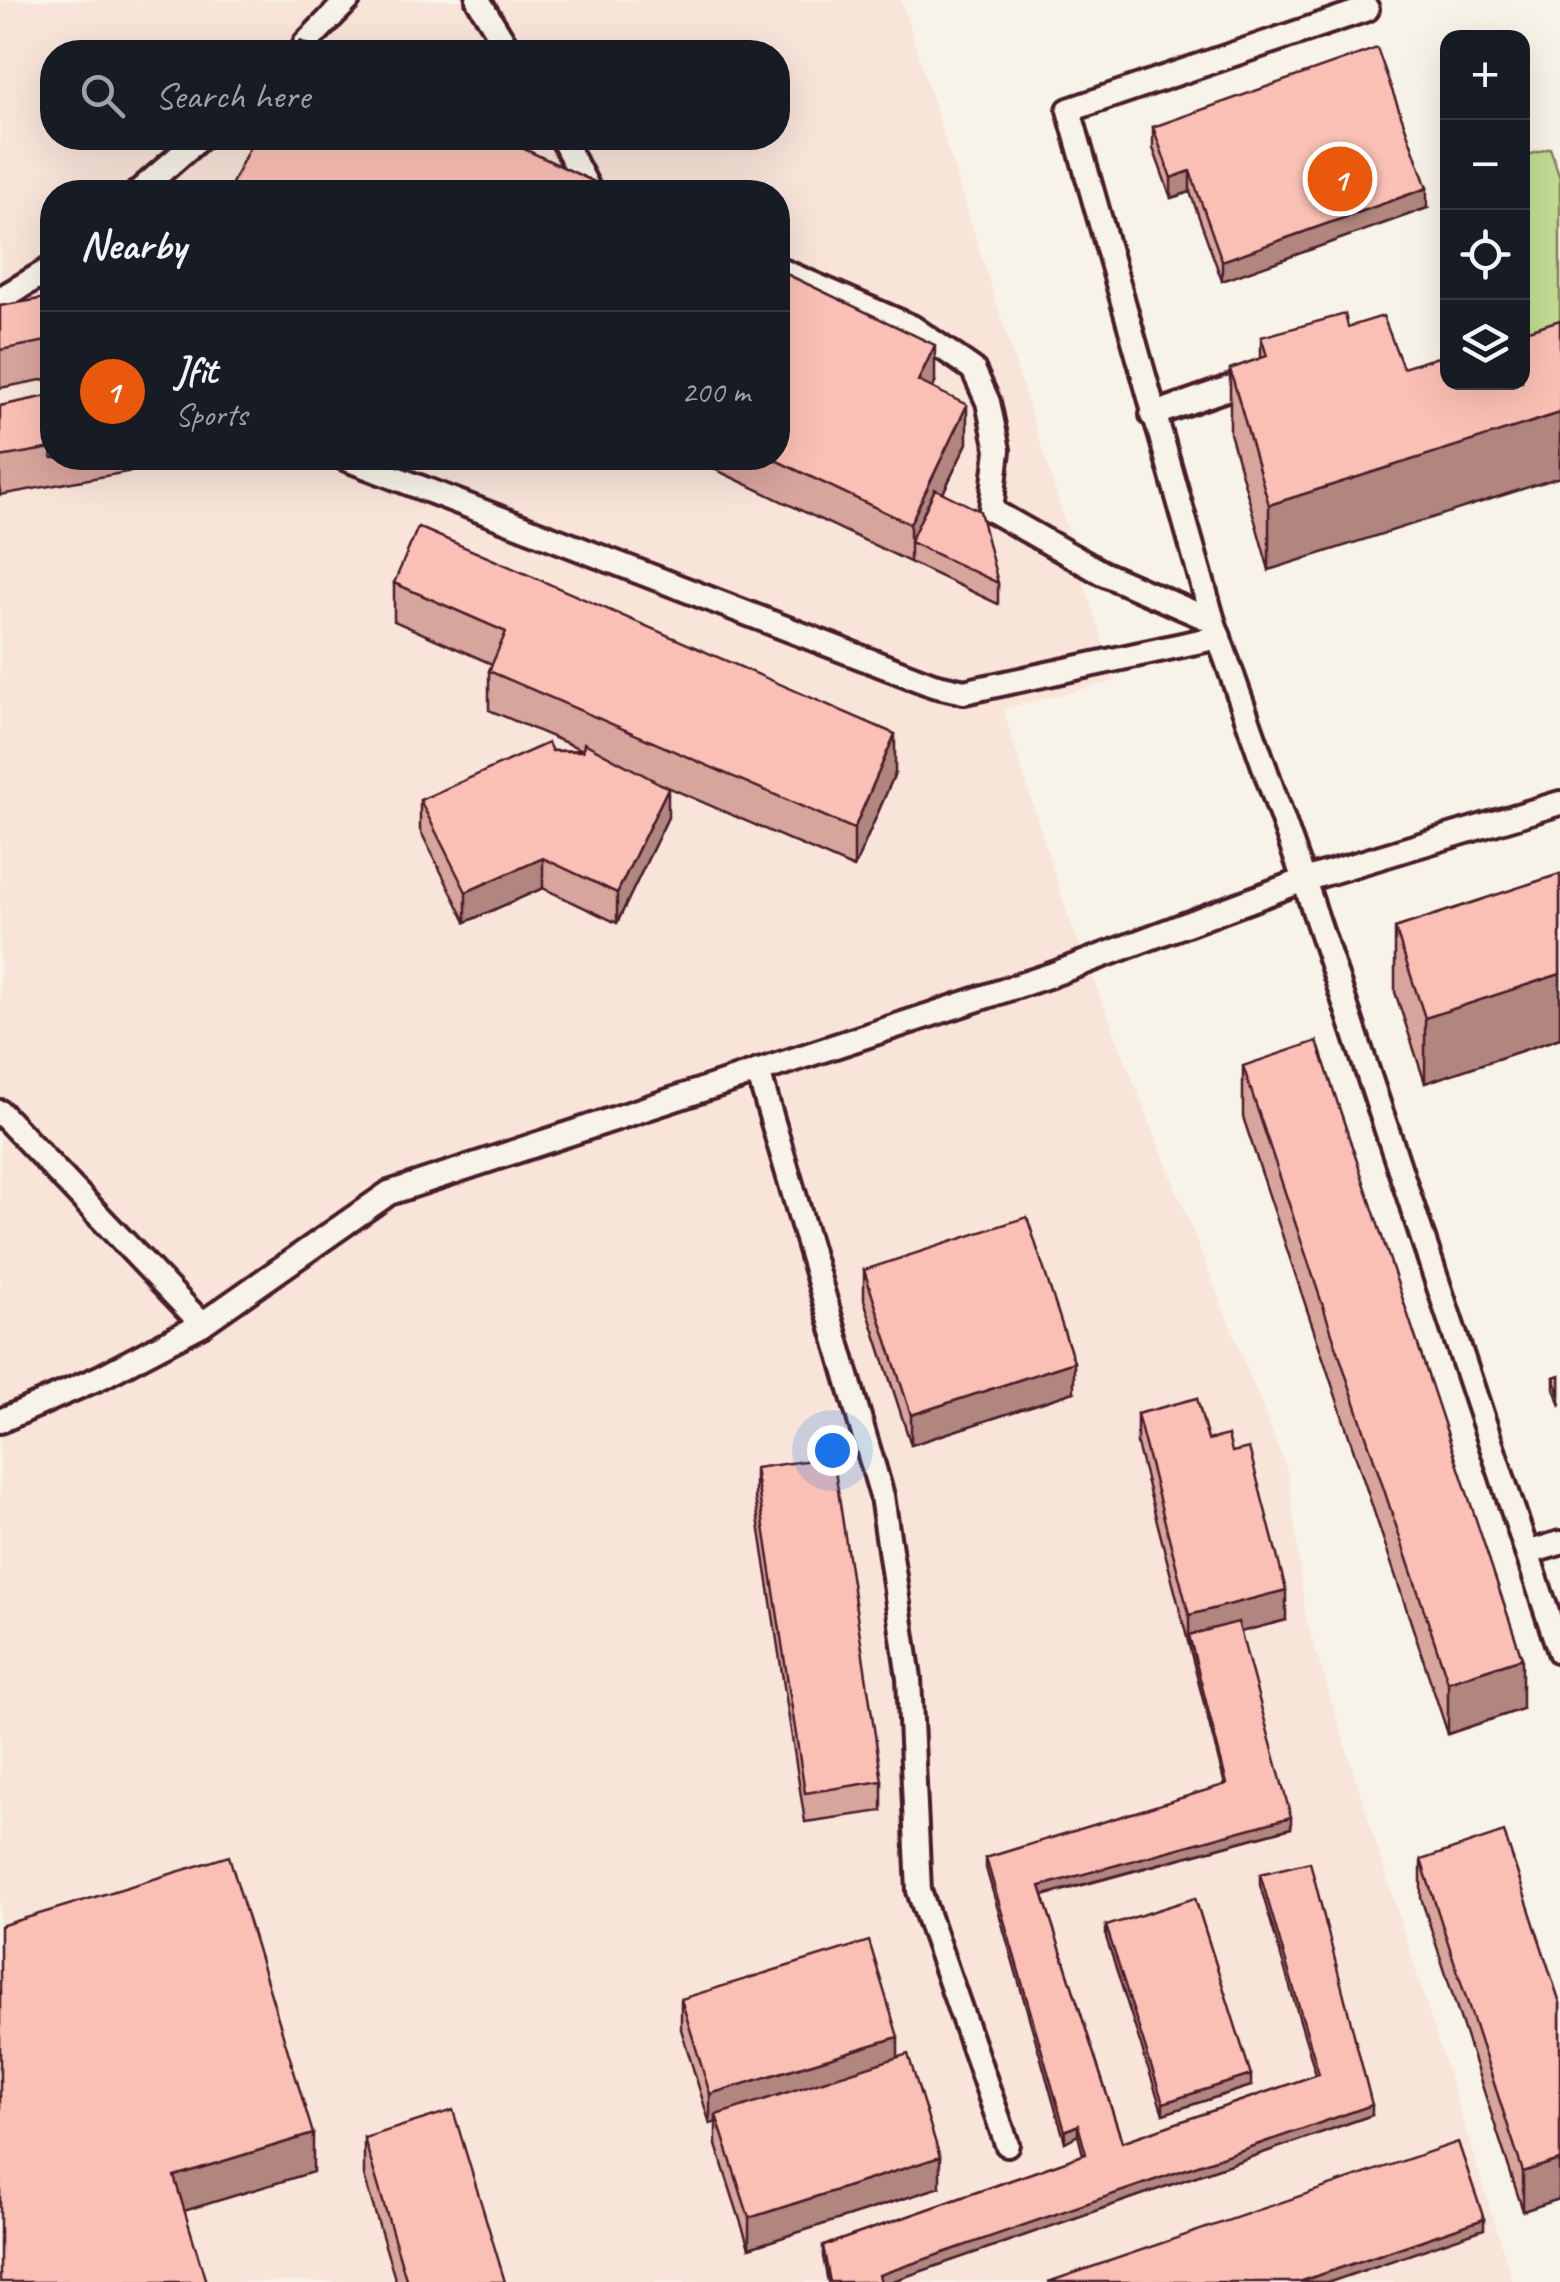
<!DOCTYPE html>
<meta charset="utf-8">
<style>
:root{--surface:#171b24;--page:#242831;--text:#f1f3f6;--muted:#9ea1a6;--line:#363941;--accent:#ea580c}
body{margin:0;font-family:Caveat,sans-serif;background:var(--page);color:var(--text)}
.controls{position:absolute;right:30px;top:30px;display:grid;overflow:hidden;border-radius:20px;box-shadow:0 10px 40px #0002}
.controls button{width:90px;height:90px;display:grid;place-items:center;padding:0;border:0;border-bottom:2px solid var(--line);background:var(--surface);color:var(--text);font:50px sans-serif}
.you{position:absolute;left:832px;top:1450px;width:35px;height:35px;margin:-25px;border:8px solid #fff;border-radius:50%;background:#1a73e8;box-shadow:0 0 0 15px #1a73e833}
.badge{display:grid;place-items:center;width:65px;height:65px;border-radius:50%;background:var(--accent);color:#fff;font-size:32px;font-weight:700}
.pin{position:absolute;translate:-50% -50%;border:5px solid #fff;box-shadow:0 2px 10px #0006}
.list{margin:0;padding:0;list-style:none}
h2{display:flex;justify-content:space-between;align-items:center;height:130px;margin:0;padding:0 40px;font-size:42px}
h2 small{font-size:32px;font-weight:400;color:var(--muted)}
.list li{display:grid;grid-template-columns:65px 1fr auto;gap:30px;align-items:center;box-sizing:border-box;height:160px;padding:0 40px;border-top:2px solid var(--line)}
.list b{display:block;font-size:38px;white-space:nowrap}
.list p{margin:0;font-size:32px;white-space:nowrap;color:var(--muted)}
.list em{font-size:32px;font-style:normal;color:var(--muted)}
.icon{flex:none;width:55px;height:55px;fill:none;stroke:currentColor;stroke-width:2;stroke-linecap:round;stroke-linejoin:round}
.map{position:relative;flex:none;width:1560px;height:2282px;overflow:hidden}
.search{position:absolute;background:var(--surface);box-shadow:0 10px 40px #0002;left:40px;top:40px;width:750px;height:110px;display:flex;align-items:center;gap:25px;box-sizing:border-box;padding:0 35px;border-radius:40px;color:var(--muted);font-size:38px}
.panel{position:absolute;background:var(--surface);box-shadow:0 10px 40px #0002;left:40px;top:180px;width:750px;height:290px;border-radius:40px}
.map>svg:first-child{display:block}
</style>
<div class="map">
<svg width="1560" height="2282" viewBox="0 0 1560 2282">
<rect width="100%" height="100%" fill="#f7f3e8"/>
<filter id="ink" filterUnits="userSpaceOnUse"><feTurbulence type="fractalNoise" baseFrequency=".01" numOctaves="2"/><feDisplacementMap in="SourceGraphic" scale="20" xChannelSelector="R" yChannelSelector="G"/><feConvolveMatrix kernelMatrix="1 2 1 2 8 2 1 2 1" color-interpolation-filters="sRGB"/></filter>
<g filter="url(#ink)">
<path fill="#f8e4d9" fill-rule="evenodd" d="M0,0H901L1115,681L1003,709L1064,905L1288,1473L1306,1619L1513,2282H0ZM52,52H778V138H52ZM52,192H778V458H52Z"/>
<path fill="#c3dd93" stroke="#867e5f" stroke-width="2.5" d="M1550,148L1560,178V365L1522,377V157Z"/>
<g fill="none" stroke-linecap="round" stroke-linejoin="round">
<defs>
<g id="service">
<path d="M478,0L510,52"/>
<path d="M1367,9L1069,110L1213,621L1304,880L1560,1652"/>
<path d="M305,44L348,0"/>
<path d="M562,138L590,192"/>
<path d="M138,192L200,138"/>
<path d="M778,269L912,327L973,369L988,402L998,450L991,510L1102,573L1213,621"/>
<path d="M0,299L52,268"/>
<path d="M1152,415L1257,378"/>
<path d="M344,458L933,685L964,692L1219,637"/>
<path d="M758,1071L882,1496L909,1678L919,1891L1007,2144"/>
<path d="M0,1112L202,1324"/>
<path d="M0,1421L101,1377L202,1324L389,1193L1051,975L1304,880L1560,803"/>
<path d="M1527,1553L1560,1543"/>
</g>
</defs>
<use href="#service" stroke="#4a1f2b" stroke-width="30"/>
<use href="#service" stroke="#f7f3e8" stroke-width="22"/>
</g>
<g fill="#d8a59c" stroke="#4a1f2b" stroke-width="2.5">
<path d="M1153,127L1427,208L1222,281L1190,192L1171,198L1153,148Z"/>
<path d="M52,297V378L0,388V306Z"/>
<path d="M1348,327L1403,368L1269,570L1230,433V369L1261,358V337Z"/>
<path d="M935,383L933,388L967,443L943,493L998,583V604L691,458H778Z"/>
<path d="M52,395V458H183V462L0,495V406Z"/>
<path d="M394,583L895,773L854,868L661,784L668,817L617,923L543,888L466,922L420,830V800L552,751L583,750L489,710V671L492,664L394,621Z"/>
<path d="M1560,874V1038L1425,1083L1395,992V928Z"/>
<path d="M1243,1066L1522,1709L1448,1734L1243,1117Z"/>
<path d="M864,1270L1074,1392L911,1445L864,1300Z"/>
<path d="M1560,1375V1406L1554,1388V1377Z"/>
<path d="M1137,1414L1208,1440L1232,1452L1286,1620L1240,1632L1291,1828L1043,1896L1122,2142L1316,2075L1260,1885V1874L1372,2115L890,2282H828L823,2257V2246L1083,2155L1078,2135L1065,2142L986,1868V1858L1225,1785L1137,1444Z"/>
<path d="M755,1468L882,1781V1811L805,1822L755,1498Z"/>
<path d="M1421,1860L1560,2003V2200L1559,2199L1523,2211L1421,1898Z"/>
<path d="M1106,1926L1251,2086L1163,2114L1106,1937Z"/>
<path d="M681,1999L898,2058L940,2187L749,2248L716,2145V2122L710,2124L681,2029Z"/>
<path d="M364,2138L505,2282H396L364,2176Z"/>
</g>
<g fill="#b0867f" stroke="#4a1f2b" stroke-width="2.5">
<path d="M1190,171V192L1171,198V178Z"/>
<path d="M1427,188V208L1222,281V261Z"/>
<path d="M935,345V383L918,419V381Z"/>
<path d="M967,405V443L918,545L910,542V562V524Z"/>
<path d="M1560,413V477L1269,570V505Z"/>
<path d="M895,734V773L854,868V829Z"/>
<path d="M668,788V817L617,923V893Z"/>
<path d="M543,858V888L466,922V892Z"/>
<path d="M1560,974V1038L1425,1083V1018Z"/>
<path d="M1074,1362V1392L911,1445V1415Z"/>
<path d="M1286,1590V1620L1191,1645L1189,1635V1615Z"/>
<path d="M1522,1658V1709L1448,1734V1682Z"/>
<path d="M1291,1817V1828L1040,1896V1886Z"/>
<path d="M898,2037V2066L716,2115V2122L710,2124V2094Z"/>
<path d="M1251,2075V2086L1163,2114V2103Z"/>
<path d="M1372,2105V2115L890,2282H879V2275Z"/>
<path d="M1078,2125V2135L1065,2142V2131Z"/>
<path d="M313,2134V2172L174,2214V2176Z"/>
<path d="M940,2157V2187L749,2248V2218Z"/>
<path d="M1559,2160V2199L1523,2211V2172Z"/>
<path d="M1484,2219V2229L1330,2282H1299Z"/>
</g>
<g fill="#fbc0b5" stroke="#4a1f2b" stroke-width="2.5">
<path d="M300,41L324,52H294Z"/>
<path d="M1377,48L1427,188L1222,261L1190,171L1171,178L1153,127Z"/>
<path d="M254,138H501L616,192H228Z"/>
<path d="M778,270L935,345L918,381L967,405L910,524L771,458H778Z"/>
<path d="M52,297V340L0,350V306Z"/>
<path d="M1345,314L1348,327L1383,316L1403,368L1448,354V382H1522V332L1560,320V413L1269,505L1230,369L1267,356L1261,337Z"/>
<path d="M52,395V448L0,457V406Z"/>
<path d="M935,489L980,511L998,583L910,542Z"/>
<path d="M418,527L895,734L854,829L489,671L506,632L394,583Z"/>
<path d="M548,743L552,751H583L584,743L668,788L617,893L543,858L466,892L420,800Z"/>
<path d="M1560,874V974L1425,1018L1395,928Z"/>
<path d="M1317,1041L1522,1658L1448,1682L1243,1066Z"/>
<path d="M1027,1217L1074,1362L911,1415L864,1270Z"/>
<path d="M1560,1375V1396L1554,1377Z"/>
<path d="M1197,1398L1208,1440L1228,1435L1232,1452L1249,1448L1286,1590L1189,1615L1137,1414Z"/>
<path d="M833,1457L882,1781L805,1793L755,1468Z"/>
<path d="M1238,1622L1291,1817L1040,1886L1122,2142L1319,2074L1260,1874L1310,1862L1372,2105L879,2275L881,2282H830L823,2246L1086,2154L1078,2125L1065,2131L986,1858L1227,1784L1189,1635Z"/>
<path d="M1504,1832L1560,2003V2162L1559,2160L1523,2172L1421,1860Z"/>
<path d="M229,1856L313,2134L174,2176L206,2282H0V1926Z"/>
<path d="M1195,1898L1251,2075L1163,2103L1106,1926Z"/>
<path d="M869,1941L898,2037L710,2094L681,1999Z"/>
<path d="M908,2054L940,2157L749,2218L716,2115Z"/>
<path d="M453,2110L505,2282H407L364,2138Z"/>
<path d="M1458,2142L1484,2219L1299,2282H1048Z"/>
</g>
</g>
</svg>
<div class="controls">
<button>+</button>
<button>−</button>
<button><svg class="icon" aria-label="locate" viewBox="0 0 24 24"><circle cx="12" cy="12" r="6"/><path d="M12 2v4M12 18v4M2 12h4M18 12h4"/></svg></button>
<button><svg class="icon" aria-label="layers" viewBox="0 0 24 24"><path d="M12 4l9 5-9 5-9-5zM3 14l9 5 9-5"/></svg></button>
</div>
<div class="you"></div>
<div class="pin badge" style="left:1340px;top:179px">1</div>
<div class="search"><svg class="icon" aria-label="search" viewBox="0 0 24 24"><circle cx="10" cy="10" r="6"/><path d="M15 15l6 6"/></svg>Search here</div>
<section class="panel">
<h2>Nearby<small></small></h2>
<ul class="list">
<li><span class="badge">1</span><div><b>Jfit</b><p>Sports</p></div><em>200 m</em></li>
</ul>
</section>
</div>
